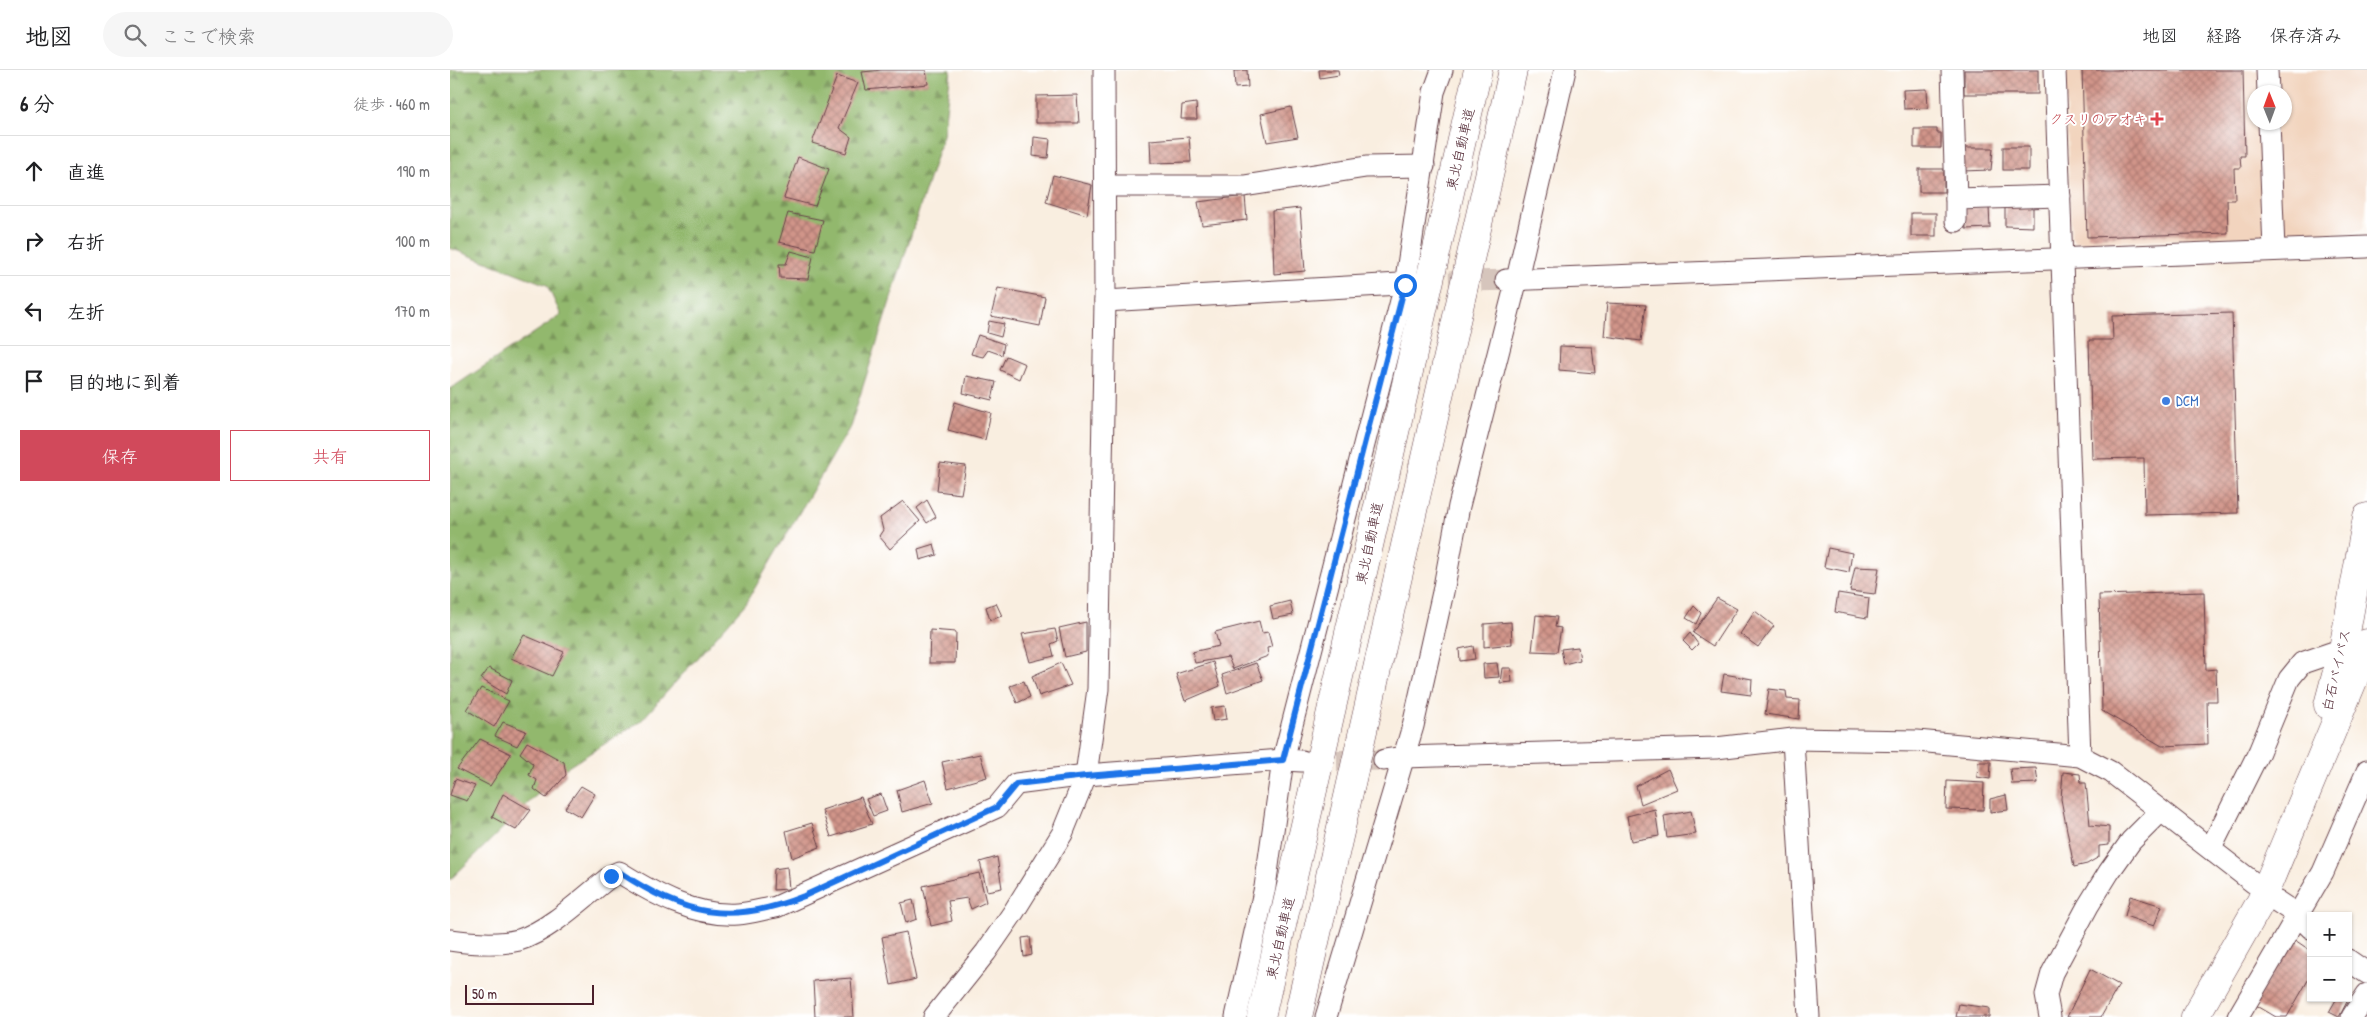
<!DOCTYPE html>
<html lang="ja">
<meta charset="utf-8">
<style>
:root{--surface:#fff;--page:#f6f6f6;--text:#202124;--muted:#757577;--line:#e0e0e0;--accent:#d1495b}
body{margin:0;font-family:"Patrick Hand","Klee One",sans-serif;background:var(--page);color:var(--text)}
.controls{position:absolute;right:15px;bottom:15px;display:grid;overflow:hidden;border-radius:0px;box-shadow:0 1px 4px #0004}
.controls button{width:45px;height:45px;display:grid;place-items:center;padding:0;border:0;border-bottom:1px solid var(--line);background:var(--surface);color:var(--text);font:25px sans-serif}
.compass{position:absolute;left:1797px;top:15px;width:45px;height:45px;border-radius:50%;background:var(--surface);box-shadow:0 1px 4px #0004;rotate:359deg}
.scale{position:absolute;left:15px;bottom:12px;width:129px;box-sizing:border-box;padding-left:5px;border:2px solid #4a1f2b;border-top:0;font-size:14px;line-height:18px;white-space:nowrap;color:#4a1f2b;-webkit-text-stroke:4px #fff;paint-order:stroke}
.stop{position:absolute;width:15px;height:15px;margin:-11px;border:4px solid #1a73e8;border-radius:50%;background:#fff}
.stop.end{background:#1a73e8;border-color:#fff;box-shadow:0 1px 5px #0008}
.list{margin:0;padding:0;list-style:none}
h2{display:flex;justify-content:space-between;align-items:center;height:65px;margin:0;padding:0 20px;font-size:21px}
h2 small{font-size:16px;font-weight:400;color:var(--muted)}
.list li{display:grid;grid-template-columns:32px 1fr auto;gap:15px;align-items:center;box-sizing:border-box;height:70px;padding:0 20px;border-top:1px solid var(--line)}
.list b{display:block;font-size:19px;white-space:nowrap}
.list em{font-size:16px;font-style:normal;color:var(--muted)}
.actions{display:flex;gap:10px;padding:15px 20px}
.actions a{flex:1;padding:11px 0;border:1px solid var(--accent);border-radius:0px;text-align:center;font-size:18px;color:var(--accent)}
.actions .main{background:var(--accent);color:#fff}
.icon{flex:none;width:28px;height:28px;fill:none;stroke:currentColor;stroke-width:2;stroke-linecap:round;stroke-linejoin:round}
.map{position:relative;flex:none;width:1917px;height:947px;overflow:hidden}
header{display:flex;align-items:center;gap:30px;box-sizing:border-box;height:70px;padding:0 25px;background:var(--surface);border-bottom:1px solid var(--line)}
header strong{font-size:24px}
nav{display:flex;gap:28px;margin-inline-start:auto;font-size:18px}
.search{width:350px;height:45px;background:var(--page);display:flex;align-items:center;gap:12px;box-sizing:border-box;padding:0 18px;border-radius:28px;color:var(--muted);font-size:19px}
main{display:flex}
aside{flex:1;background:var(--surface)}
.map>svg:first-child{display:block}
</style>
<header>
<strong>地図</strong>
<div class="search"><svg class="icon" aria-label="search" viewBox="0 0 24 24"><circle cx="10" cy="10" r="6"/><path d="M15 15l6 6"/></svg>ここで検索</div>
<nav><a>地図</a><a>経路</a><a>保存済み</a></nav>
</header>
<main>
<aside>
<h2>6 分<small>徒歩 · 460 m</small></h2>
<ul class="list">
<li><svg class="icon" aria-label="ahead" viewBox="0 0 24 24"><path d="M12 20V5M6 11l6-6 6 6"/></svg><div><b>直進</b></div><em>190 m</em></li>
<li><svg class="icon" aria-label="right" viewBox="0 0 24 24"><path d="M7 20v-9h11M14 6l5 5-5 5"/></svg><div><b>右折</b></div><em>100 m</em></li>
<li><svg class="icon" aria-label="left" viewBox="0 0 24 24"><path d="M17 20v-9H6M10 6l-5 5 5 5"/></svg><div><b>左折</b></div><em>170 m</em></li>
<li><svg class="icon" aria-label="arrive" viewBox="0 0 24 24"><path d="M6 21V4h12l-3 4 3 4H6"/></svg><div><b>目的地に到着</b></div></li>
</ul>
<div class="actions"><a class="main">保存</a><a>共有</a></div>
</aside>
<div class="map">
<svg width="1917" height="947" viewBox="0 0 1917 947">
<defs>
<pattern id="forest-firs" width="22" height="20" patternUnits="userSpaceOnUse" patternTransform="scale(1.25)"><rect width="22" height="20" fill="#92b86d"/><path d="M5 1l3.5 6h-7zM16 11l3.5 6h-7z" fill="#79955a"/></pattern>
<pattern id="building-cross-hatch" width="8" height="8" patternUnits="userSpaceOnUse" patternTransform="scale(1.25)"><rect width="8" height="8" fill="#d1958a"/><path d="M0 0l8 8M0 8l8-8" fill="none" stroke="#ac7971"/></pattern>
</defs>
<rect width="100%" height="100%" fill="#fff"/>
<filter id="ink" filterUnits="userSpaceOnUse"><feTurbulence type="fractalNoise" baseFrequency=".02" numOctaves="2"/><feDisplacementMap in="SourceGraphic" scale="10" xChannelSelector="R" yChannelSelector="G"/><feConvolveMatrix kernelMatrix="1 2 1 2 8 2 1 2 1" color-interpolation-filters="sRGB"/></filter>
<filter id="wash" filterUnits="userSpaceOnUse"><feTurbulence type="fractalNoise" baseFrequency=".0096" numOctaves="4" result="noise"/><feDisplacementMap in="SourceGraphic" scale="20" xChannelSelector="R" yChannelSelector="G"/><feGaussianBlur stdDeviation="1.12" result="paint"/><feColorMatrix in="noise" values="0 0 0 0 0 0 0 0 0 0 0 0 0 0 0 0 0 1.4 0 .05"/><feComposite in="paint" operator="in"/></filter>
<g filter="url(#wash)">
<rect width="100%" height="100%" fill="#f9eee0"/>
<path fill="#f2d4be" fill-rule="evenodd" d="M1615,0H1917V130L1913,159L1900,163L1626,172L1621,167ZM1804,22H1834V52H1804Z"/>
<path fill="url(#forest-firs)" stroke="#6e6c4c" d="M0,0H501L493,65L400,357L296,533L191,651L110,702L0,810V319L111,245L97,215L0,178Z"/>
<g id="blocks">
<g fill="url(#building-cross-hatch)">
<path d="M432,0H476L478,14L416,20L412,2Z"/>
<path d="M797,0L798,17L785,18L784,1Z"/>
<path d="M869,0H888L889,5L870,8Z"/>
<rect x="1514" y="0" width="74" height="24"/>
<path d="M1632,0H1793L1795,86H1790L1791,98H1784L1785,130H1777L1778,163L1637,167Z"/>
<path d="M387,6L408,13L389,58L401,67L396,83L362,73Z"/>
<path d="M1477,19L1478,38L1454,39L1453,20Z"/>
<path d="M627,25L629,53H586V26Z"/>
<path d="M746,33L747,49H731L732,35Z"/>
<path d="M841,37L848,67L817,72L811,44Z"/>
<path d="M1464,59H1487V63H1491V78H1464Z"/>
<path d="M584,67L600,69L598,88L583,86Z"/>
<path d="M739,67L741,92L701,93L700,70Z"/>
<rect x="1553" y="77" width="26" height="23"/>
<path d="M1511,78H1543L1541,100L1512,101Z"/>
<path d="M348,87L379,99L365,136L334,128Z"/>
<rect x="1469" y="99" width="25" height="23"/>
<path d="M603,105L642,115L637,145L596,132Z"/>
<path d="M795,126L797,150L752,155L748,132Z"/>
<path d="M1583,135V157L1555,156V136Z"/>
<path d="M1539,137L1540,158L1516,159L1515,138Z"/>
<path d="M850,138L855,201L824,204L822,141Z"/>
<path d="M338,143L373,150L365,180L329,172Z"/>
<rect x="1461" y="143" width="25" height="23"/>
<path d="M341,181L363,187L358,209L330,208L329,194H336Z"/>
<path d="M548,218L595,227L590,256L541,246Z"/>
<path d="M1157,233L1196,235L1191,271L1154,266Z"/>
<path d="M1782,243L1788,443L1695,445L1694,388L1642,389L1639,270H1663L1662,246Z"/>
<path d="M539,251L554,254L551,267L537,263Z"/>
<path d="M528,265L554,274L552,285L538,280L533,287L521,284Z"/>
<path d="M1110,276L1142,277L1145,303L1109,300Z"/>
<path d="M556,286L575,294L569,309L550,300Z"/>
<path d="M516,306L546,312L542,330L513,323Z"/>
<path d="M505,332L541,343L535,370L498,360Z"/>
<path d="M490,393L516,396L511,424L487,421Z"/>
<path d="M477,430L486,447L477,453L467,438Z"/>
<path d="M453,431L470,451L440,479L429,466L433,460L430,448Z"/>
<path d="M484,474L487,485L470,490L468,479Z"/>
<path d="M1378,478L1402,483L1399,502L1374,497Z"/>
<path d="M1405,497L1429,498L1425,524L1400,521Z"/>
<path d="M1754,522L1756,600L1766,599L1767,631H1757L1758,674L1712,676L1652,641L1649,525Z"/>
<path d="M1388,523L1419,528L1417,548L1385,542Z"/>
<path d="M1267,528L1287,539L1263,576L1243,563Z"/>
<path d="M840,531L843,545L823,549L820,536Z"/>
<path d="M546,533L552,546L540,550L536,537Z"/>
<path d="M1244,536L1251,543L1246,554L1236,548Z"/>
<path d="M1305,541L1324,556L1308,577L1290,564Z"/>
<path d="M1086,545L1107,547L1105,557L1111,558L1107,582L1082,581Z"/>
<path d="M809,551L812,563L818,562L822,577L817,578L818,586L783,599L778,587L745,593L742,582L769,576L765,562Z"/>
<path d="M636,552V582L615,587L609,558Z"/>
<path d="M1061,552L1062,574L1034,577V554Z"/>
<path d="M605,559L608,571L601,574L604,586L580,592L572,564Z"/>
<path d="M480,560L506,562L505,593H479Z"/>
<path d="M1240,563L1248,574L1242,580L1233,571Z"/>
<path d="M74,565L114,582L102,606L61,588Z"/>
<path d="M1023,576L1025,589L1010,591L1009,579Z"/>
<path d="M1128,577L1130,590L1114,594L1111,579Z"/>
<path d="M763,592L770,616L735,631L726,604Z"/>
<path d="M611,593L621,615L589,626L582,606Z"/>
<path d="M806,593L813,610L777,623L772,605Z"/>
<path d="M1047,593L1049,607L1034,608L1033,594Z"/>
<path d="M39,598L62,610L56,624L31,609Z"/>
<path d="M1052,598H1061L1062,612L1050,613Z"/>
<path d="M1274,604L1302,609L1301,625L1271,621Z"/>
<path d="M574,611L580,627L567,633L560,616Z"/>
<path d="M31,618L59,631L44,657L17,640Z"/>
<path d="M1319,619L1336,621L1337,629L1350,630L1349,649L1315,644Z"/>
<path d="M775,636L777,649L763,651L761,638Z"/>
<path d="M53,652L76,661L67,676L45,666Z"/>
<path d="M30,669L61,684L40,716L7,699Z"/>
<path d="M77,672L114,692L116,705L96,728L84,719L87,710L79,705L83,694L70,683Z"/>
<path d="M530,684L537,707L498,718L492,692Z"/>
<path d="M1528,692H1541L1540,709L1527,707Z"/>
<path d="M1586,698L1588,713L1562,714L1560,699Z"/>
<path d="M1218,699L1227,719L1191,734L1186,716Z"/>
<path d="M1613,702L1630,704L1631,713H1636L1640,755L1659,757V775L1649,776V787L1637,794L1624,797L1611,729Z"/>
<path d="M5,709L25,716L17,731L0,725Z"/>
<path d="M475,710L483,733L452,742L447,720Z"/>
<path d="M1497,711L1534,713L1533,740L1496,739Z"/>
<path d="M131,716L145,724L131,747L115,738Z"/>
<path d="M53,724L81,740L66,760L42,747Z"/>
<path d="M431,724L437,741L423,746L416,729Z"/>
<path d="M1556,725L1558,740L1540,742V729Z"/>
<path d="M411,727L422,754L381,767L372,740Z"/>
<path d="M1205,739L1209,766L1181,771L1177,746Z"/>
<path d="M1241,741L1246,764L1217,768L1214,746Z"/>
<path d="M362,753L370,777L342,788L336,761Z"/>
<path d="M547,787L552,818L537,821L530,792Z"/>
<path d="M337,797L339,819L323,820L324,799Z"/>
<path d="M529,803L536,832L521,839L517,828L498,831L502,851L481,856L473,816Z"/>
<path d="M1680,826L1712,836L1704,856L1675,846Z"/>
<path d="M463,830L467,849L456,853L451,833Z"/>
<path d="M456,862L466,909L441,915L432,867Z"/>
<path d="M580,867L582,885L574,887L572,868Z"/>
<path d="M1842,868L1861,881V905L1837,947H1826L1804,934Z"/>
<path d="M1640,899L1669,915L1651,947H1617Z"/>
<path d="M401,908L404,947H365L363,911Z"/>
<path d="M1887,928H1899L1889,947L1879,942Z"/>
<path d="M1509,934L1539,938V947H1506Z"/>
</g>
</g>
</g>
<g filter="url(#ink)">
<use href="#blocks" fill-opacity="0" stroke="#643e46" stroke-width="1"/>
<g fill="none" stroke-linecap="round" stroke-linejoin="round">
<g stroke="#d6c5bc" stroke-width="21" stroke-dasharray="21 11" stroke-linecap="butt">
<path d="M967,213L1056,210"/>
<path d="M855,691L934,690"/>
</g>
<defs>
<g id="minor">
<path d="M1502,0L1506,129L1610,126"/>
<path d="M1605,0L1630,686"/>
<path d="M1817,0L1818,22"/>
<path d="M1819,52L1824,180"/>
<path d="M655,116H794L916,97L974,96"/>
<path d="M1506,129V151"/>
<path d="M1056,210L1917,177"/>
<path d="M655,231L967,213"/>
<path d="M1343,669L1359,947"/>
<path d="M934,690L953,687L1266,678L1343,669L1467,671L1630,686L1661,702L1804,813"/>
<path d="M1761,778L1809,682L1839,609L1852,593L1893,579"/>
<path d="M1828,832L1849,846L1861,858"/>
<path d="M0,870C21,873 49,875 69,870C101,860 135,826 161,806L169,802C204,824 245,847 288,844C301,843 314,839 326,837L547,737L566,714L636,705L833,690L852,691"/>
<path d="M1898,890L1917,903"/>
<path d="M484,947L536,882L563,843L612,764L636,705L648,619L655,231L654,0"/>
<path d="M786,947L815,817L833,690L955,215L984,22L992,0"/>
<path d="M876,947L963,656L993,522L1009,436L1067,209L1115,0"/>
<path d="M1600,947L1596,925L1602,903L1638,836L1659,802L1681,771L1710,742"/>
<path d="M1788,947L1873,802L1917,701"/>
<path d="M1902,947L1917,924"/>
</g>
<g id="highway">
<path d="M1878,635L1893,579L1917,447"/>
<path d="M811,947L1028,0"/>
<path d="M848,947L1063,0"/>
<path d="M1745,947L1811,831L1913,587L1917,573"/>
</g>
</defs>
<use href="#minor" stroke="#643e46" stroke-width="23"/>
<use href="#highway" stroke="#643e46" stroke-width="29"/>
<use href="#minor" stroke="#fff" stroke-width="21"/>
<use href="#highway" stroke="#fff" stroke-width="28"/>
</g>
</g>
<g fill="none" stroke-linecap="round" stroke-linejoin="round" filter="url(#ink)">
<path stroke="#1a73e8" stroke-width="6" d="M161,806L169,802C235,845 279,856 354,826L547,737L566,714L636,706L833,690L955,215"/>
</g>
<path fill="#e0444e" stroke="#fff" stroke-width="2" d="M1704.5 41.5h5v5h5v5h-5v5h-5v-5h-5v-5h5z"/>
<circle fill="#3f7fe0" stroke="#fff" stroke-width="2" cx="1716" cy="331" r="5"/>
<g text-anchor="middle" stroke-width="4" stroke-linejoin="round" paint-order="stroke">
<g font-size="14" fill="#be3a42" stroke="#fff" text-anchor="end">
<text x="1697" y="54">クスリのアオキ</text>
</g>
<g font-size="14" fill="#4a1f2b" stroke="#fff">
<text transform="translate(1010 79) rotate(-77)" y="5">東北自動車道</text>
<text transform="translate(919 473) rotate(-78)" y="5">東北自動車道</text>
<text transform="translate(1886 600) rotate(-77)" y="5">白石バイパス</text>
<text transform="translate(830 868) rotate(-77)" y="5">東北自動車道</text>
</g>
<g font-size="14" fill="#366cbe" stroke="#fff" text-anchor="start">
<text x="1726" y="336">DCM</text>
</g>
</g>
</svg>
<div class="controls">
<button>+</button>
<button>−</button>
</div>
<svg class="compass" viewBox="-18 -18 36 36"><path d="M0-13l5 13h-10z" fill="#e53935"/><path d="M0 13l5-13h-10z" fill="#757577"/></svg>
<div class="scale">50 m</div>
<div class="stop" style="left:955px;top:215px"></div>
<div class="stop end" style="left:161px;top:806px"></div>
</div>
</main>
